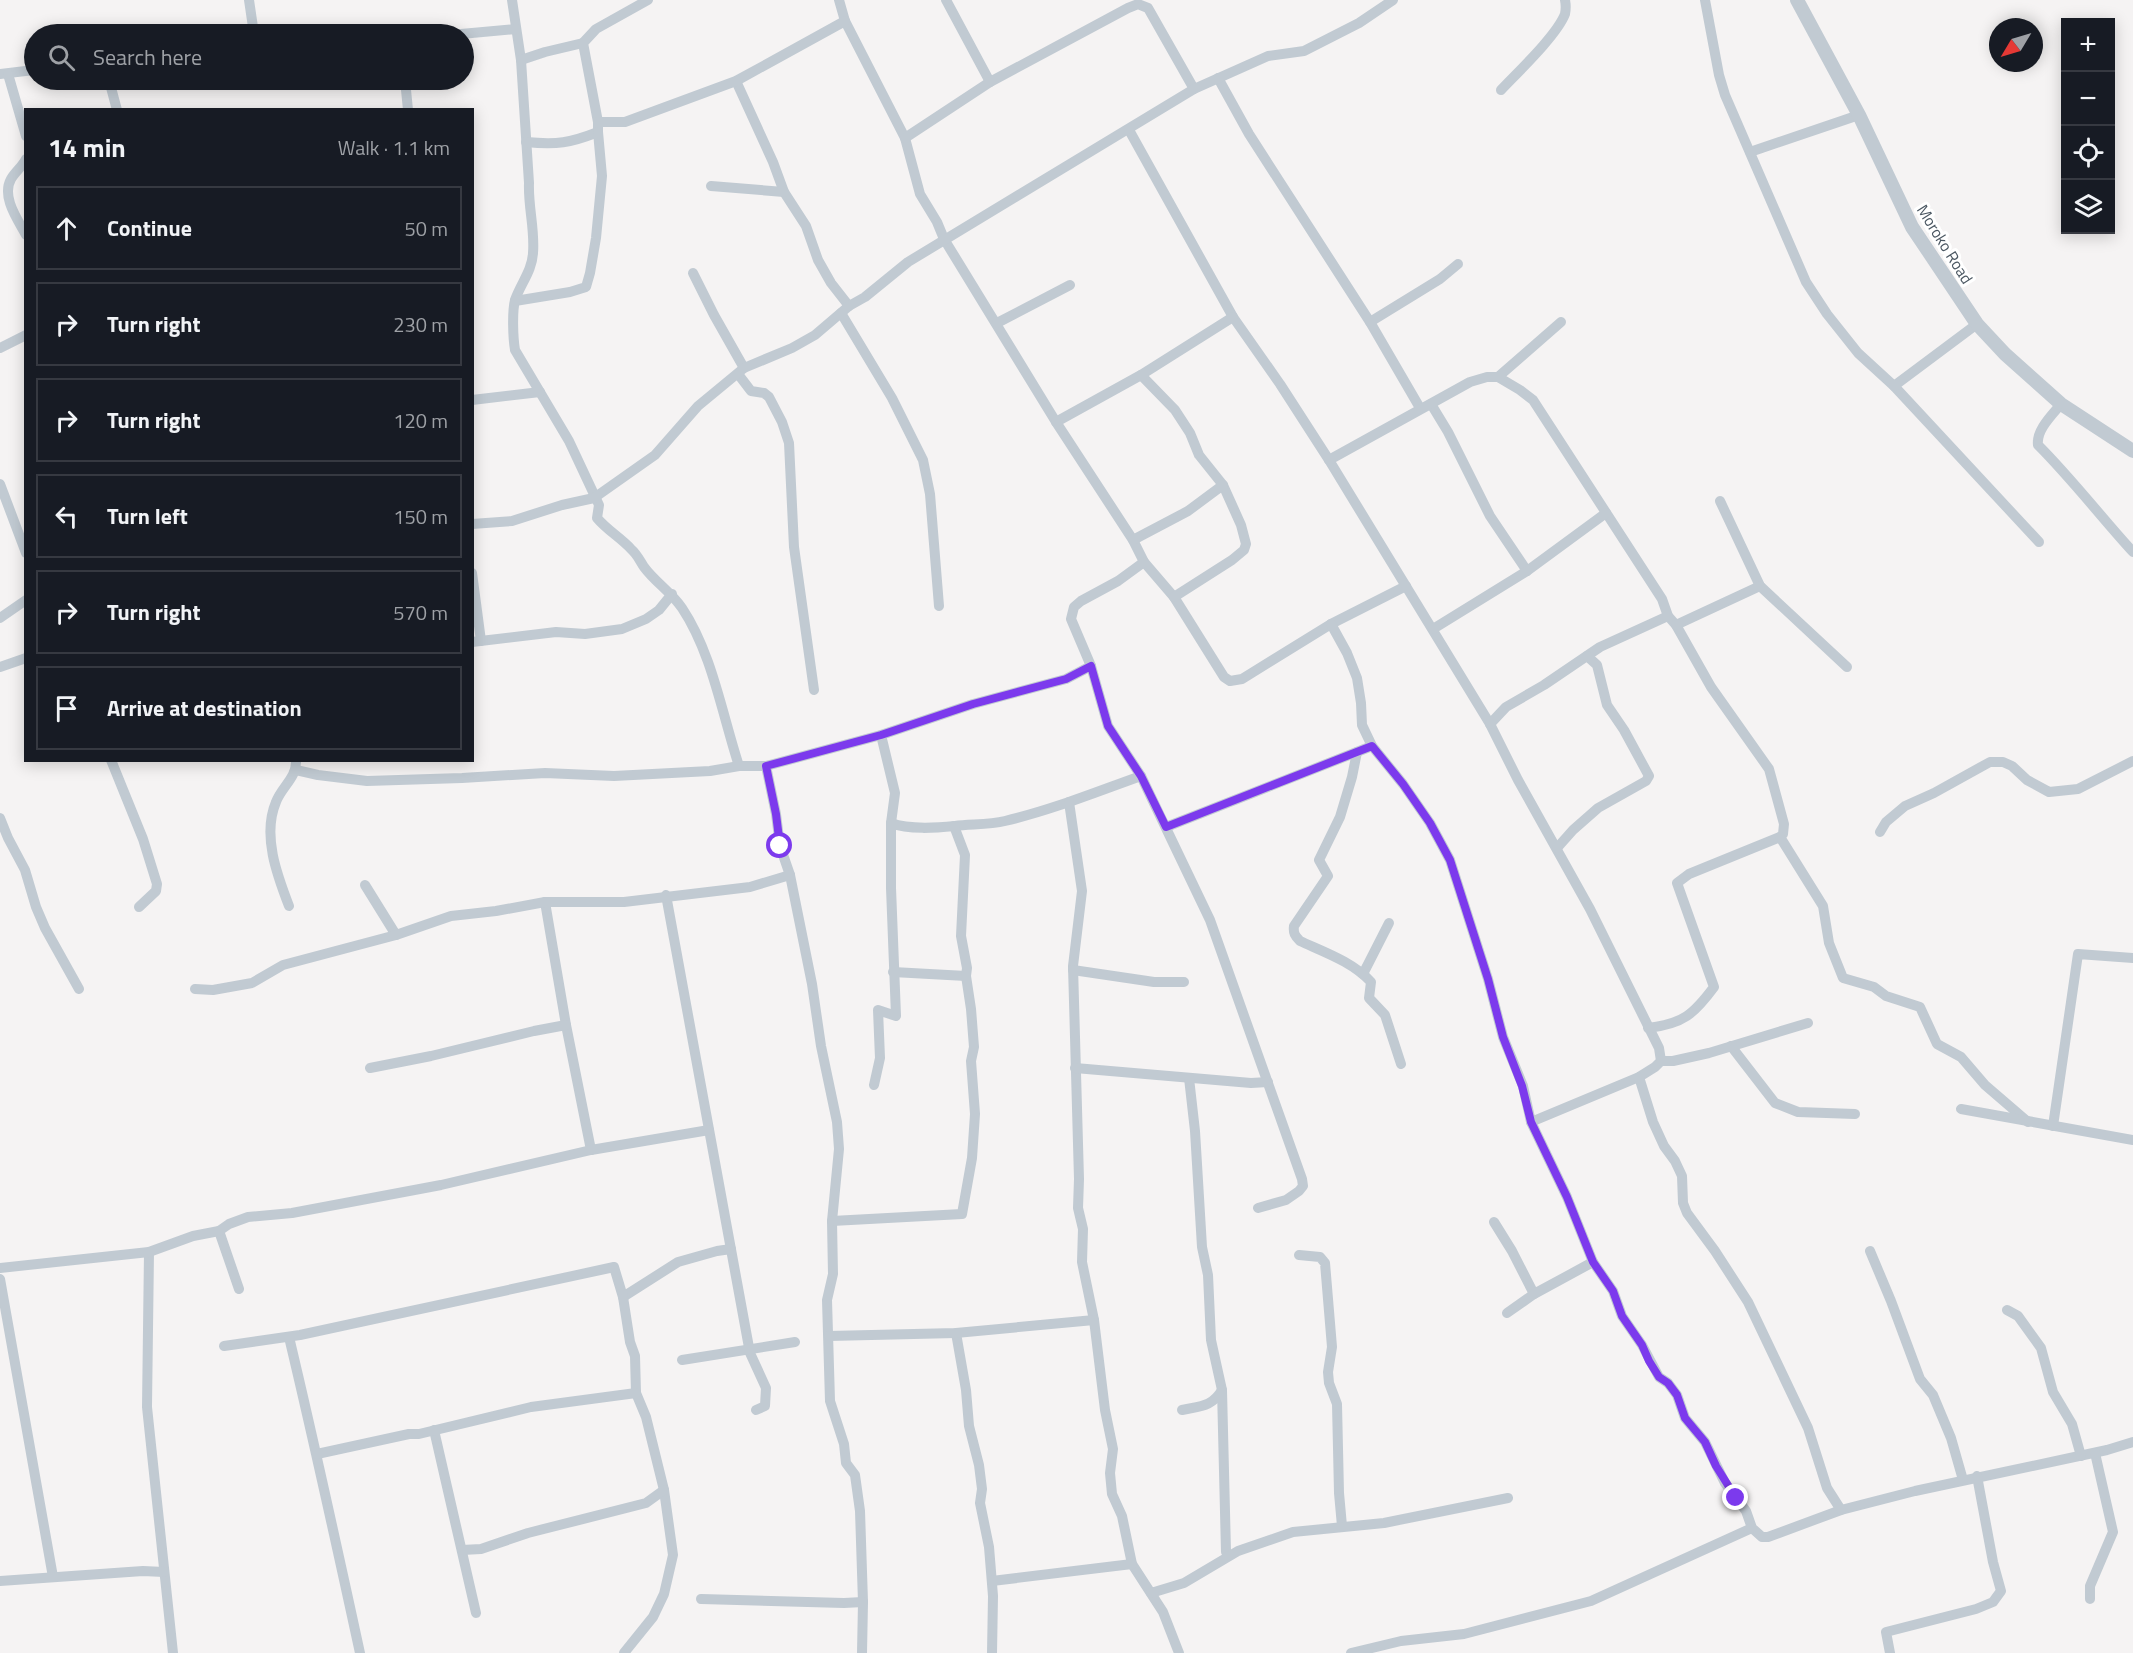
<!DOCTYPE html>
<meta charset="utf-8">
<style>
:root{--surface:#171b24;--page:#242831;--text:#f1f3f6;--muted:#9ea1a6;--line:#363941}
body{margin:0;font-family:"Titillium Web",sans-serif;background:var(--page);color:var(--text)}
.controls{position:absolute;right:18px;top:18px;display:grid;overflow:hidden;border-radius:0px;box-shadow:0 3px 15px #0003}
.controls button{width:54px;height:54px;display:grid;place-items:center;padding:0;border:0;border-bottom:2px solid var(--line);background:var(--surface);color:var(--text);font:30px sans-serif}
.compass{position:absolute;left:1989px;top:18px;width:54px;height:54px;border-radius:50%;background:var(--surface);box-shadow:0 3px 15px #0003;rotate:232deg}
.stop{position:absolute;width:18px;height:18px;margin:-14px;border:4px solid #7c3aed;border-radius:50%;background:#fff}
.stop.end{background:#7c3aed;border-color:#fff;box-shadow:0 2px 6px #0008}
.list{margin:0;padding:0;list-style:none}
h2{display:flex;justify-content:space-between;align-items:center;height:78px;margin:0;padding:0 24px;font-size:26px}
h2 small{font-size:20px;font-weight:400;color:var(--muted)}
.list li{display:grid;grid-template-columns:39px 1fr auto;gap:18px;align-items:center;box-sizing:border-box;height:84px;margin:0 12px 12px;padding:0 12px;border:2px solid var(--line);border-radius:0px}
.list b{display:block;font-size:22px;white-space:nowrap}
.list em{font-size:20px;font-style:normal;color:var(--muted)}
.icon{flex:none;width:33px;height:33px;fill:none;stroke:currentColor;stroke-width:2;stroke-linecap:round;stroke-linejoin:round}
.map{position:relative;flex:none;width:2133px;height:1653px;overflow:hidden}
.search{position:absolute;background:var(--surface);box-shadow:0 3px 15px #0003;left:24px;top:24px;width:450px;height:66px;display:flex;align-items:center;gap:15px;box-sizing:border-box;padding:0 21px;border-radius:33px;color:var(--muted);font-size:22px}
.panel{position:absolute;background:var(--surface);box-shadow:0 3px 15px #0003;left:24px;top:108px;width:450px;height:654px;border-radius:0px}
.map>svg:first-child{display:block}
</style>
<div class="map">
<svg width="2133" height="1653" viewBox="0 0 2133 1653">
<rect width="100%" height="100%" fill="#f5f3f3"/>
<g fill="none" stroke-linecap="round" stroke-linejoin="round">
<g stroke="#c1cad2" stroke-width="10">
<path d="M249,0L254,34"/>
<path d="M512,0L521,60L529,183C528,207 535,229 533,253C532,271 521,283 515,300C512,312 513,338 515,350L569,441L599,505L597,518C607,530 621,538 631,549C637,554 640,561 644,567C655,582 671,592 682,608C712,653 722,714 739,766"/>
<path d="M839,0L845,21L905,138L920,194L937,222L944,239L1056,422L1133,540L1144,562L1174,597L1224,677L1230,681L1242,679L1331,624L1406,586"/>
<path d="M946,0L990,82"/>
<path d="M1705,0L1719,75L1725,95L1806,282L1827,314L1858,353L1894,386L2039,542"/>
<path d="M461,34L516,29"/>
<path d="M521,60L545,52L583,43"/>
<path d="M0,74L34,70"/>
<path d="M8,74L26,136"/>
<path d="M1218,78L1249,134L1370,322L1420,408"/>
<path d="M109,80L117,110"/>
<path d="M405,80L408,110"/>
<path d="M736,81L773,162L784,192L806,226L818,260L831,283L849,306"/>
<path d="M1501,90C1518,72 1557,35 1565,14C1566,9 1566,5 1565,0"/>
<path d="M598,122L583,43L596,29L648,0"/>
<path d="M1129,130L1233,317L1280,384L1329,460L1490,724L1518,780L1590,909L1659,1048L1661,1061L1655,1067L1639,1077L1531,1122"/>
<path d="M905,138L990,82L1128,8L1138,4L1148,8L1194,89"/>
<path d="M526,142C557,145 570,143 598,132V122H625L736,81L845,21"/>
<path d="M1750,152L1859,115"/>
<path d="M26,159C22,167 15,172 11,179C1,197 18,220 26,235"/>
<path d="M711,186L784,192"/>
<path d="M693,273L714,315L744,368"/>
<path d="M515,301L570,292L586,287L590,273L596,238L602,176L598,132"/>
<path d="M841,313L892,398L923,460L930,494L939,606"/>
<path d="M1370,322L1440,279L1458,264"/>
<path d="M997,323L1070,285"/>
<path d="M0,348L26,335"/>
<path d="M738,374L751,391L764,393L769,397L782,422L789,443L794,547L814,690"/>
<path d="M1141,375L1175,410L1190,433L1199,455L1223,485L1241,525L1246,544L1244,550L1232,560L1174,597"/>
<path d="M1498,377L1520,390L1533,400L1662,599L1668,616L1676,625L1711,687L1769,769L1784,824L1783,834L1780,837L1689,874L1677,883L1714,987C1694,1014 1683,1024 1648,1028"/>
<path d="M1894,386L1977,324"/>
<path d="M472,400L540,392"/>
<path d="M1431,404L1448,432L1490,516L1527,571"/>
<path d="M2061,404C2052,415 2036,430 2038,445C2072,479 2101,517 2133,552"/>
<path d="M1056,422L1141,375L1233,317"/>
<path d="M1329,460L1470,382L1487,377H1498L1561,322"/>
<path d="M0,484L26,553"/>
<path d="M1720,501L1760,586L1847,667"/>
<path d="M472,524L512,521L562,505L594,498L655,455L698,406L744,368L792,348L815,335L849,306L865,297L908,262L1194,89L1268,56L1304,51L1359,23L1393,0"/>
<path d="M1133,540L1188,511L1223,485"/>
<path d="M1144,562L1118,581L1081,601L1074,607L1071,619L1091,666L1108,726L1141,776L1210,920L1302,1179L1303,1186L1299,1191L1286,1200L1258,1208"/>
<path d="M472,573L481,641"/>
<path d="M0,618L26,600"/>
<path d="M1331,624L1347,653L1357,678L1361,703L1362,725L1372,746L1403,784L1430,823L1450,860L1488,979L1503,1037L1523,1086L1531,1122L1567,1197L1593,1262L1613,1291L1622,1316L1642,1345L1659,1377L1668,1383L1677,1395L1685,1418L1705,1442L1725,1483L1746,1511L1752,1528L1762,1537H1768L1841,1510L1915,1491L2107,1450L2133,1442"/>
<path d="M1676,625L1760,586"/>
<path d="M1433,629L1527,571L1606,513"/>
<path d="M472,642L556,632L585,634L622,629L646,619L659,610L672,594"/>
<path d="M0,667L26,658"/>
<path d="M1490,724L1506,707L1544,685L1600,647L1668,616"/>
<path d="M881,735L895,793L891,823C909,830 935,828 955,826C971,824 989,825 1005,821C1052,810 1096,792 1141,776"/>
<path d="M1357,752L1352,777L1340,817L1319,860L1328,876L1294,926C1293,933 1295,936 1300,941C1324,952 1353,962 1371,982L1369,998L1385,1015L1401,1064"/>
<path d="M111,760L143,839L157,884L156,891L139,907"/>
<path d="M766,766L776,814L780,846L790,875L812,984L821,1046L837,1122L839,1149L832,1221L833,1274L827,1300L830,1401L844,1444L846,1463L855,1475L860,1511L863,1602L862,1653"/>
<path d="M296,770L318,775L367,781L462,778L545,773L614,776L710,771L739,766H766L881,735L973,704L1066,679L1091,666"/>
<path d="M1069,802L1082,891L1073,966L1079,1179L1078,1208L1083,1229L1082,1262L1094,1320L1105,1410L1113,1449L1110,1473L1112,1494L1122,1516L1132,1564L1163,1612L1179,1653"/>
<path d="M0,818L8,838L25,870L36,907L45,928L79,989"/>
<path d="M1166,827L1372,746"/>
<path d="M1880,832L1886,822L1905,806L1934,793L1990,762H2003L2012,766L2027,780L2049,792L2078,789L2133,761"/>
<path d="M1780,837L1823,906L1829,943L1843,978L1874,987L1886,996L1920,1007L1937,1044L1961,1057L1985,1085L2028,1122"/>
<path d="M1557,848L1573,830L1598,808L1646,781L1649,776L1624,730L1607,705L1597,665L1587,656"/>
<path d="M365,885L396,935"/>
<path d="M666,895L750,1353L766,1388L765,1406L756,1410"/>
<path d="M545,902L566,1025L591,1150"/>
<path d="M289,906C277,875 262,835 276,802C282,786 297,778 296,760"/>
<path d="M1073,970L1154,982H1184"/>
<path d="M893,972L966,976"/>
<path d="M1363,974L1389,923"/>
<path d="M195,989L213,990L252,983L283,965L396,935L451,916L496,911L545,902H624L750,887L790,875"/>
<path d="M1731,1046L1775,1103L1798,1112L1855,1114"/>
<path d="M1661,1061H1673L1709,1053L1808,1023"/>
<path d="M370,1068L431,1056L534,1031L566,1025"/>
<path d="M1075,1068L1251,1083L1268,1082"/>
<path d="M1639,1077L1653,1122L1664,1146L1675,1161L1682,1176L1683,1203L1687,1213L1715,1251L1748,1302L1808,1428L1827,1488L1841,1510"/>
<path d="M1189,1078L1195,1131L1202,1247L1208,1275L1211,1340L1222,1390L1226,1552"/>
<path d="M874,1085L880,1058L878,1010L896,1016L891,888V823"/>
<path d="M1961,1109L2133,1140"/>
<path d="M2053,1126L2078,954L2133,958"/>
<path d="M832,1221L962,1214L972,1158L975,1114L971,1061L974,1047L971,1009L966,976L967,968L961,936L965,855L954,826"/>
<path d="M1494,1222L1512,1251L1534,1294"/>
<path d="M219,1231L239,1289"/>
<path d="M1870,1251L1891,1301L1920,1379L1933,1395L1951,1438L1963,1480"/>
<path d="M149,1252L147,1407L173,1653"/>
<path d="M1299,1255L1320,1257L1325,1263L1332,1347L1328,1372L1329,1383L1337,1404L1339,1493L1342,1526"/>
<path d="M0,1268L149,1252L193,1236L219,1231L229,1224L248,1217L292,1213L441,1185L591,1150L709,1130"/>
<path d="M0,1279L53,1577"/>
<path d="M623,1297L678,1262L717,1251L731,1249"/>
<path d="M2007,1310L2018,1316L2041,1348L2053,1392L2072,1424L2081,1456"/>
<path d="M1507,1313L1534,1294L1593,1262"/>
<path d="M956,1333L966,1390L969,1426L979,1465L982,1489L980,1503L989,1547L993,1596L992,1653"/>
<path d="M829,1336L956,1333L1094,1320"/>
<path d="M289,1337C314,1442 337,1547 360,1653"/>
<path d="M224,1346L300,1335L614,1267L623,1297L630,1342L635,1356L636,1393L646,1417L664,1490L673,1555L664,1594L653,1617L624,1653"/>
<path d="M682,1360L795,1342"/>
<path d="M1182,1410C1200,1406 1212,1407 1222,1390"/>
<path d="M434,1430L476,1613"/>
<path d="M317,1454L409,1434H419L531,1407L636,1393"/>
<path d="M462,1550L481,1549L528,1533L646,1503L664,1490"/>
<path d="M0,1581L143,1571L164,1572"/>
<path d="M992,1581L1132,1564"/>
<path d="M1151,1593L1184,1583L1238,1551L1293,1532L1384,1523L1508,1498"/>
<path d="M701,1599L844,1603L863,1602"/>
<path d="M2090,1599V1586L2113,1532L2095,1453"/>
<path d="M1351,1653L1401,1641L1464,1634L1591,1601L1752,1528"/>
<path d="M1890,1653L1886,1632L1976,1609L1993,1602L2001,1591L1993,1562L1977,1476"/>
</g>
<path stroke="#c1cad2" stroke-width="14" d="M1797,0L1859,115L1912,227L1977,324L2005,354L2061,404L2133,451"/>
</g>
<g fill="none" stroke-linecap="round" stroke-linejoin="round">
<path stroke="#7c3aed" stroke-width="8" d="M780,846L776,814L766,766L881,735L973,704L1066,679L1091,666L1108,726L1141,776L1166,827L1372,746L1403,784L1430,823L1450,860L1488,979L1503,1037L1522,1086L1531,1122L1567,1197L1593,1262L1613,1291L1622,1316L1642,1345L1649,1361L1659,1377L1668,1383L1677,1395L1685,1418L1705,1442L1716,1466L1736,1498"/>
</g>
<g text-anchor="middle" stroke-width="6" stroke-linejoin="round" paint-order="stroke">
<g font-size="16" fill="#4a5661" stroke="#fff">
<text transform="translate(1945 244) rotate(58)" y="6">Moroko Road</text>
</g>
</g>
</svg>
<div class="controls">
<button>+</button>
<button>−</button>
<button><svg class="icon" aria-label="locate" viewBox="0 0 24 24"><circle cx="12" cy="12" r="6"/><path d="M12 2v4M12 18v4M2 12h4M18 12h4"/></svg></button>
<button><svg class="icon" aria-label="layers" viewBox="0 0 24 24"><path d="M12 4l9 5-9 5-9-5zM3 14l9 5 9-5"/></svg></button>
</div>
<svg class="compass" viewBox="-18 -18 36 36"><path d="M0-13l5 13h-10z" fill="#e53935"/><path d="M0 13l5-13h-10z" fill="#9ea1a6"/></svg>
<div class="stop" style="left:780px;top:846px"></div>
<div class="stop end" style="left:1736px;top:1498px"></div>
<div class="search"><svg class="icon" aria-label="search" viewBox="0 0 24 24"><circle cx="10" cy="10" r="6"/><path d="M15 15l6 6"/></svg>Search here</div>
<section class="panel">
<h2>14 min<small>Walk · 1.1 km</small></h2>
<ul class="list">
<li><svg class="icon" aria-label="ahead" viewBox="0 0 24 24"><path d="M12 20V5M6 11l6-6 6 6"/></svg><div><b>Continue</b></div><em>50 m</em></li>
<li><svg class="icon" aria-label="right" viewBox="0 0 24 24"><path d="M7 20v-9h11M14 6l5 5-5 5"/></svg><div><b>Turn right</b></div><em>230 m</em></li>
<li><svg class="icon" aria-label="right" viewBox="0 0 24 24"><path d="M7 20v-9h11M14 6l5 5-5 5"/></svg><div><b>Turn right</b></div><em>120 m</em></li>
<li><svg class="icon" aria-label="left" viewBox="0 0 24 24"><path d="M17 20v-9H6M10 6l-5 5 5 5"/></svg><div><b>Turn left</b></div><em>150 m</em></li>
<li><svg class="icon" aria-label="right" viewBox="0 0 24 24"><path d="M7 20v-9h11M14 6l5 5-5 5"/></svg><div><b>Turn right</b></div><em>570 m</em></li>
<li><svg class="icon" aria-label="arrive" viewBox="0 0 24 24"><path d="M6 21V4h12l-3 4 3 4H6"/></svg><div><b>Arrive at destination</b></div></li>
</ul>
</section>
</div>
